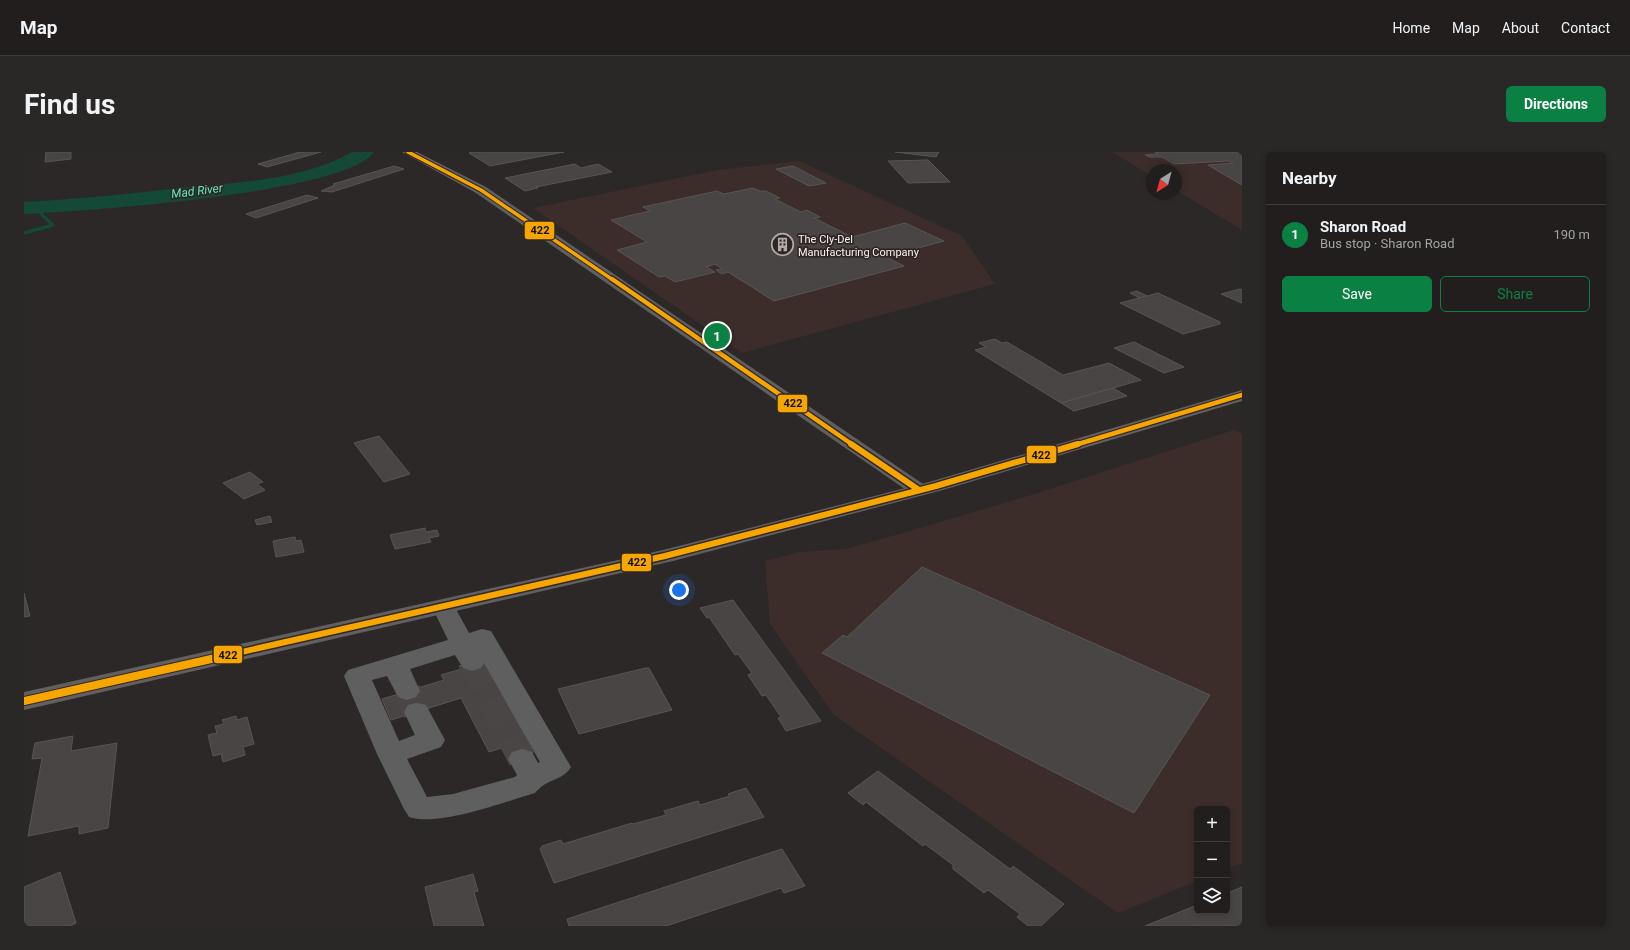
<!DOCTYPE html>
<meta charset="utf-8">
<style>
:root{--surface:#221e1e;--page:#2a2727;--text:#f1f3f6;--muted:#a2a2a4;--line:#3f3c3c;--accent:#0b8043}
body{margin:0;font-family:Roboto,sans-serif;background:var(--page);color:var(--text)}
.controls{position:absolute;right:12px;bottom:12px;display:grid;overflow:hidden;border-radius:6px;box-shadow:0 2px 6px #0003}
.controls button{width:36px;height:36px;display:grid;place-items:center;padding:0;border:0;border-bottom:1px solid var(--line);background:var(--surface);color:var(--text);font:20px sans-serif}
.compass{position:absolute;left:1122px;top:12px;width:36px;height:36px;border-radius:50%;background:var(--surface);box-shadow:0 2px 6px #0003;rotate:216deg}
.you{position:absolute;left:655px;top:438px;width:14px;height:14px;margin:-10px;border:3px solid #fff;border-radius:50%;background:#1a73e8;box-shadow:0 0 0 6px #1a73e833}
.badge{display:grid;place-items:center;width:26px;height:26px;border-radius:50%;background:var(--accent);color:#fff;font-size:13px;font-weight:700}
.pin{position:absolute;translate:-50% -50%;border:2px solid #fff;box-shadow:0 1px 4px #0006}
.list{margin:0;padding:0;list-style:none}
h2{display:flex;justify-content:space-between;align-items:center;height:52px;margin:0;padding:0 16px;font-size:17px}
h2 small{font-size:13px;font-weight:400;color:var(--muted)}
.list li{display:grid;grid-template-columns:26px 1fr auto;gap:12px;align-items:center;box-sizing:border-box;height:60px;padding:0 16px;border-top:1px solid var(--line)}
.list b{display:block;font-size:15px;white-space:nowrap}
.list p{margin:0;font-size:13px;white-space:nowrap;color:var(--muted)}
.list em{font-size:13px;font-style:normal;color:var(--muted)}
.actions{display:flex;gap:8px;padding:12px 16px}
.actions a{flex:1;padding:9px 0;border:1px solid var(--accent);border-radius:6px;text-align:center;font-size:14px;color:var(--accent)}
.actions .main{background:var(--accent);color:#fff}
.icon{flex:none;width:22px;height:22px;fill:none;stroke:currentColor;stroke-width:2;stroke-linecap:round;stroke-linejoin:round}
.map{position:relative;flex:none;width:1218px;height:774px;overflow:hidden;border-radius:6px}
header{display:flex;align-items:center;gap:24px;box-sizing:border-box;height:56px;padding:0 20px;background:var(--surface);border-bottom:1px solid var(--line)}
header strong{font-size:19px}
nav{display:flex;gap:22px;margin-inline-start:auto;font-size:14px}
.intro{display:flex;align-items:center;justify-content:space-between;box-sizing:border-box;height:96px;padding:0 24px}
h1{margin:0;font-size:28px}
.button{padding:10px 18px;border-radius:6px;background:var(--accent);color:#fff;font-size:14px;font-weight:700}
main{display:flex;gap:24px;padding:0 24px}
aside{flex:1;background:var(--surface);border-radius:6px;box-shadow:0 2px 6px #0003}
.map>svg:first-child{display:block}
</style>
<header>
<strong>Map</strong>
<nav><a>Home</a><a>Map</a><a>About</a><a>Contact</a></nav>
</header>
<div class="intro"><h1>Find us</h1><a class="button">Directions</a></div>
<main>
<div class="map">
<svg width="1218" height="774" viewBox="0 0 1218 774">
<rect width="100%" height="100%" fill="#2d2828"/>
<g fill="#3c2d2a">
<path d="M1088,0H1218V78L1152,38V18H1128V24Z"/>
<path d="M775,9L938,84L971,132L718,201L509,56L694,18Z"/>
<path d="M1210,278L1218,282V711L1203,717V657H1173V729L1094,761L810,563L746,472L741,409L776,400L821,397L886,379L1004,344Z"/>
</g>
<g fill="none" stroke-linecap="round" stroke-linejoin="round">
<path stroke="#144837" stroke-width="3.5" d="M0,81L29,73L18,63L15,55"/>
<path fill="#144837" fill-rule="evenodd" d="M328,0H350C321,42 58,59 0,62V50C53,47 105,42 157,36C213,30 277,29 328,0Z"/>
</g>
<g fill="#4a4545" stroke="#595555">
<path d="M22,0H47V7L21,10Z"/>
<path d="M276,0H297L243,15L234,12Z"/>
<path d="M449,0H540L466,14L445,1Z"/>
<path d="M871,0H915L912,5Z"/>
<path d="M1131,0H1218V33L1184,13L1209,11L1204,9L1150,12L1138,5H1126L1121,3L1134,2Z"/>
<path d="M904,8L926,30L884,31L864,9Z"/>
<path d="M551,12L557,16L574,12L588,20L512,35L514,36L501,39L481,26Z"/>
<path d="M370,14L380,17L308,40L297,39L311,33L309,32Z"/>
<path d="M769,14L802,31L785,34L752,17Z"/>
<path d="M729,36L736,39H742L756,46L751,47L777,60L783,58L796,65L790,66L828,85L881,71L920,89L862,105L880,114L750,149L704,120L698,122L692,118L698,117L691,112L682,115L691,120L651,130L641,124L635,125L593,98L623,90L587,68L626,59L619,55L693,39L700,42Z"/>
<path d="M283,43L294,46L232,66L222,62Z"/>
<path d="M1216,137L1218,138V151L1197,142Z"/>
<path d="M1113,139L1123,144L1116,146L1106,141Z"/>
<path d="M1134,141L1196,170V172L1159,182L1096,151Z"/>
<path d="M971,187L978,191L983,190L1039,223L1085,211L1117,228L1037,251L951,198L962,195L955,191Z"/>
<path d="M1110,190L1160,215L1140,221L1090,196Z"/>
<path d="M1089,236L1103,244L1050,259L1037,251Z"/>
<path d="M355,284L386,322L360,330L330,291Z"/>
<path d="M226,320L239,330L233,332L241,338L220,347L199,331Z"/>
<path d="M246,364L248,370L233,373L231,368Z"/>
<path d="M401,376L402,380L413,378L415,384L405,386L407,390L371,397L366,383Z"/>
<path d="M271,385L272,389L277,388L280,400L252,405L249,389Z"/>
<path d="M898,415L1186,543L1110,661L798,501L819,483L823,485Z"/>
<path d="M0,441L6,464L0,465Z"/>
<path d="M709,448L797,569L762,579L754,566L757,565L742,543L738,544L724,523L728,521L714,502L711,503L685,465L683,466L676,456Z"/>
<path d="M464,505L509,585L499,589L507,604L489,610L481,595L465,600L437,546L367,568L358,547L420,528L417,523L437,517L435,514Z"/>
<path d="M622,516H625L648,558L555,582L534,537Z"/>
<path d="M212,564L213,568L223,565L230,592L219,595L221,603L199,610L197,602L189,604L184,583L193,581L191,574L200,572L198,568Z"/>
<path d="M49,584L47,599L93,591L84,676L55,682V674L4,684L18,606L8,607L11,591Z"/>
<path d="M854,619L986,717L989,714L1040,752L1017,774H1004L993,765L996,762L964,738L960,741L929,717V713L901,692L899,694L842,650L839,653L824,641Z"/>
<path d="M722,636L740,665L530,731L516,697L518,694L537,688L539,692L608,671L609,672L642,663L640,659L674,649L676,653L706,644L704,642Z"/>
<path d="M758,697L781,734L760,741L757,736L642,774H545L543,767Z"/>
<path d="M36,720L52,771L46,774H0V735Z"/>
<path d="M449,722L454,739L450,740L460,774H410L401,735Z"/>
<path d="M1218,735V774H1121L1173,753V759H1203V741Z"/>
</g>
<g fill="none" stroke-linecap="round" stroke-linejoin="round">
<g stroke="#4b4646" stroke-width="28" stroke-dasharray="28 14" stroke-linecap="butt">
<path d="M448,510L498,607"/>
<path d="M383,539L393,560"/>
</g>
<g fill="#5f5f5f" fill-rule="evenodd">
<path d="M378,0H393L462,35L902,334L905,338L902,342L895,344L888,342L452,41Z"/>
<path d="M420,447L428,450L445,481L458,477L467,479L547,615C539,629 523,626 511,641C480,650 415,675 385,665L380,657L353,602L320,524L324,518L424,488L408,455L412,450ZM431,503L439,516L448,519L457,516L460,511L516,610L514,611L508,600L498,597L488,600L484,607L493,623L491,625L429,642L403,645L383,607L417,595L421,588L402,553L393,551L384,553L380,560L391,583L375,589L348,528L363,524L374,545L383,548L392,545L396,539L386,517Z"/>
</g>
<path fill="#615f5f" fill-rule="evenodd" d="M1218,238V249L919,338L649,409L0,558V540L639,398L905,330Z"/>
<defs>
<path id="bus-1-far3" d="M384,0L457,38L589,128"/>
<g id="bus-1-far2">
<path d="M588,127L829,293"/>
<path d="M1051,293L1218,243"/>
</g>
<g id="bus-1-far1">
<path d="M827,292L895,338"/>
<path d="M200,504L641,404L912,334L1054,292"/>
</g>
<path id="bus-1" d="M0,549L205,503"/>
</defs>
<use href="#bus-1-far3" stroke="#302725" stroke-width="5.5"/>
<use href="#bus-1-far2" stroke="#302725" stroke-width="7"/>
<use href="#bus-1-far1" stroke="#302725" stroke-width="9"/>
<use href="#bus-1" stroke="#302725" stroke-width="10"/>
<use href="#bus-1-far3" stroke="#f7a600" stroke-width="3.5"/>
<use href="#bus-1-far2" stroke="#f7a600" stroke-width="4.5"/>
<use href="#bus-1-far1" stroke="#f7a600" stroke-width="6"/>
<use href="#bus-1" stroke="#f7a600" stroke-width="8"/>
</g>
<defs>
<symbol id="building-ring" viewBox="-11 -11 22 22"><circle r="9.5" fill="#302725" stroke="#b1abaa" stroke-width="1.5"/><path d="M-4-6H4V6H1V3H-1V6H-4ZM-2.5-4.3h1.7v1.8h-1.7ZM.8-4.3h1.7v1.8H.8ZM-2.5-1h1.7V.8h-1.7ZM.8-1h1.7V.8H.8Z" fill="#b1abaa"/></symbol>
</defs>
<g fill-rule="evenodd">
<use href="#building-ring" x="746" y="80" width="25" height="25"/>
</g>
<g text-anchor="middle" stroke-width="3.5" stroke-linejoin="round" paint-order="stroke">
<g font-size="11" fill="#f8f2f0" stroke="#302725" text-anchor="start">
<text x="774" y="91">The Cly-Del<tspan x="774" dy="13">Manufacturing Company</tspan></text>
</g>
<g font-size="12" font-style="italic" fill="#62eebe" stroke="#302725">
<text transform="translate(173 39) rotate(-7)" y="4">Mad River</text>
</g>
</g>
<g stroke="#302725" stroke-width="1.5">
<rect x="500" y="69" width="31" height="19" rx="4" fill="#f7a600"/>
<rect x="753" y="242" width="31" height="19" rx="4" fill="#f7a600"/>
<rect x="1002" y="293" width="31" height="19" rx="4" fill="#f7a600"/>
<rect x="597" y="401" width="31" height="19" rx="4" fill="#f7a600"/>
<rect x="189" y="493" width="30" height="19" rx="4" fill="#f7a600"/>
</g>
<g font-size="11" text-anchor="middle" font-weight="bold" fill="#111">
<text x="516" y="82">422</text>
<text x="769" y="255">422</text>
<text x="1017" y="307">422</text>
<text x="613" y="414">422</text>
<text x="204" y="507">422</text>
</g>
</svg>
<div class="controls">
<button>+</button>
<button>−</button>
<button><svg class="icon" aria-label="layers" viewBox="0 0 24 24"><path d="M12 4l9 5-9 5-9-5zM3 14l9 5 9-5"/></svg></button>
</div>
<svg class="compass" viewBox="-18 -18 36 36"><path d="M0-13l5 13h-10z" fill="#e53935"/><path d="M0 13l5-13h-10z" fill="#a2a2a4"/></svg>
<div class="you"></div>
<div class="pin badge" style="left:693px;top:184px">1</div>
</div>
<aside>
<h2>Nearby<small></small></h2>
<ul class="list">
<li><span class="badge">1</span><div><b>Sharon Road</b><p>Bus stop · Sharon Road</p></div><em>190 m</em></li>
</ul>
<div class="actions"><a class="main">Save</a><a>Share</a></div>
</aside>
</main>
